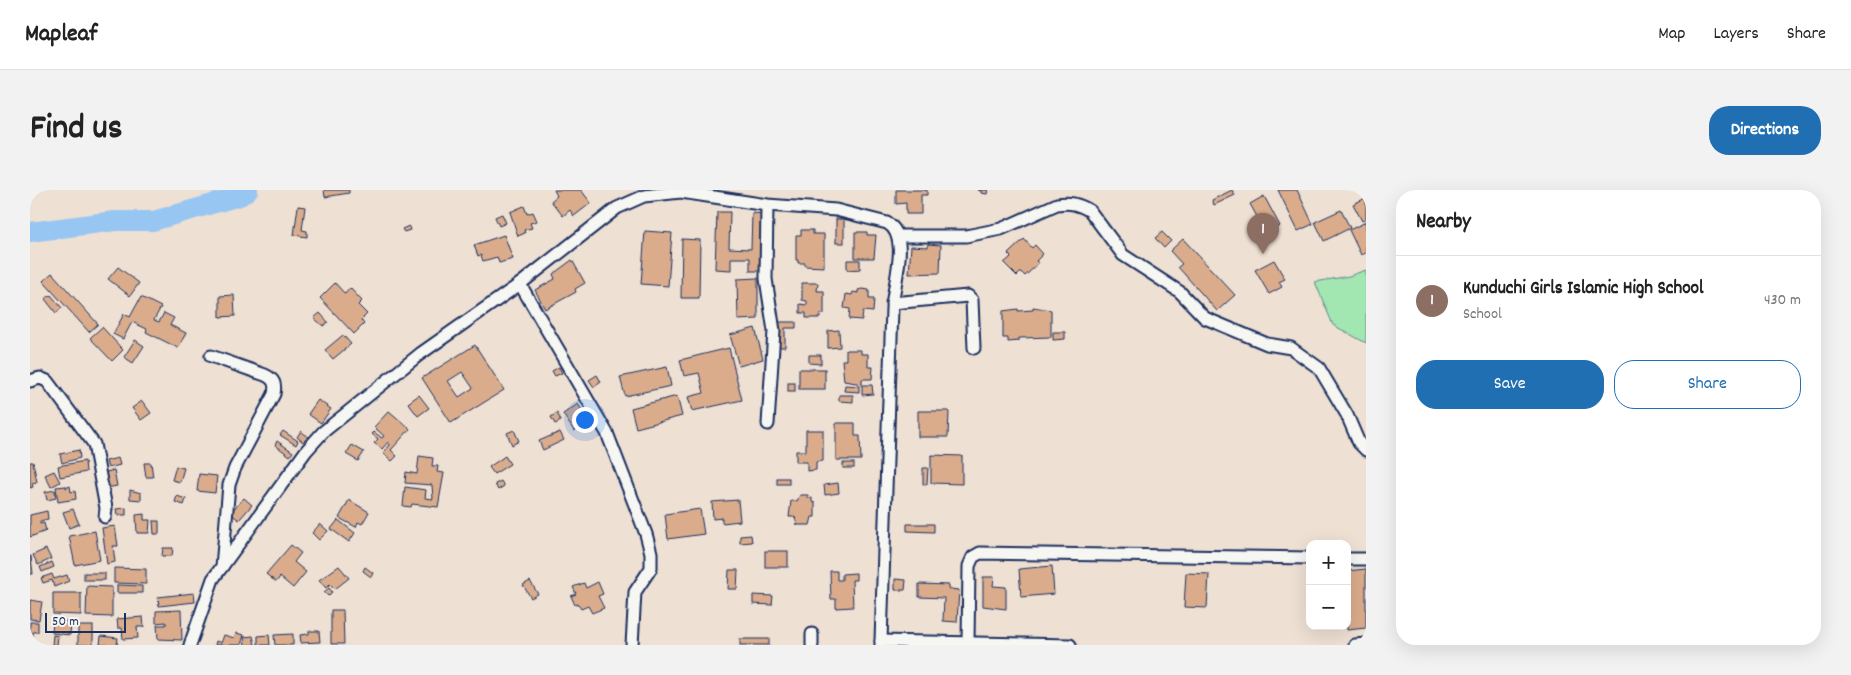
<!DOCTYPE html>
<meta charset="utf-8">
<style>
:root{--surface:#fff;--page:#f2f2f2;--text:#222;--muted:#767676;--line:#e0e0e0;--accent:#1f6fb2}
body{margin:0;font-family:Dekko,sans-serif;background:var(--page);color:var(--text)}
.controls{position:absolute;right:15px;bottom:15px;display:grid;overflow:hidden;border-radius:10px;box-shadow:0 5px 20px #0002}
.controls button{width:45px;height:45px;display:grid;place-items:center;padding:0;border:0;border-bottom:1px solid var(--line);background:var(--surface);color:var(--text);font:25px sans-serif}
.scale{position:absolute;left:15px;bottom:12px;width:81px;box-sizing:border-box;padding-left:5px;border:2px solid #1b2f5e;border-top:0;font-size:14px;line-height:18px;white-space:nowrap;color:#1b2f5e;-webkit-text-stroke:4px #f6f6f2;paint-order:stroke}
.you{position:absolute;left:554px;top:229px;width:18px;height:18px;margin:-12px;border:4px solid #fff;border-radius:50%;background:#1a73e8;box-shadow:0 0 0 8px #1a73e833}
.badge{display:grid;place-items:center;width:32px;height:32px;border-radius:50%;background:var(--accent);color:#fff;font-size:16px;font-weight:700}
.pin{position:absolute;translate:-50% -41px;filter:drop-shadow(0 1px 2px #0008)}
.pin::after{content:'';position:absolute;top:26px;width:18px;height:15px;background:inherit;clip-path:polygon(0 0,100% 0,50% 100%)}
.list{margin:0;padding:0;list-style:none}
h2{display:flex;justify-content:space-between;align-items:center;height:65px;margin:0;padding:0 20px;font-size:21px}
h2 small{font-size:16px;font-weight:400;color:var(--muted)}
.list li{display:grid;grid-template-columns:32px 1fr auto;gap:15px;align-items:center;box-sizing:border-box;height:90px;padding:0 20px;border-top:1px solid var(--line)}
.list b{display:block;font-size:19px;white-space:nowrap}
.list p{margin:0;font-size:16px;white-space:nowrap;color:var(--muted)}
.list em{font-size:16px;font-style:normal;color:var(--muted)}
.actions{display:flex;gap:10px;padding:15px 20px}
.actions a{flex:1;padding:11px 0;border:1px solid var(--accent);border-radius:20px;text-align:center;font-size:18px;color:var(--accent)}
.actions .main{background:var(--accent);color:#fff}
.map{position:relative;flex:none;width:1336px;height:455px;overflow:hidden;border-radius:20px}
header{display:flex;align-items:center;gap:30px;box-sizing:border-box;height:70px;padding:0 25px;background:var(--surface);border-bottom:1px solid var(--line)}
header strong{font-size:24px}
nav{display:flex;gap:28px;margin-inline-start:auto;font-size:18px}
.intro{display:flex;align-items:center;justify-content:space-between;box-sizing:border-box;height:120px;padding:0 30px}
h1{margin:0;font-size:35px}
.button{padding:12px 22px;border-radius:20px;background:var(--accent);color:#fff;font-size:18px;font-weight:700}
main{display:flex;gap:30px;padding:0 30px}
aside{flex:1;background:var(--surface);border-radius:20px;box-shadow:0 5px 20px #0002}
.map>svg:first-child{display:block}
</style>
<header>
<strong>Mapleaf</strong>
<nav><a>Map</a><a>Layers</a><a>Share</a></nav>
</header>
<div class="intro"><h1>Find us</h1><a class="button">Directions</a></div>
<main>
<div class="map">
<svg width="1336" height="455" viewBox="0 0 1336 455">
<rect width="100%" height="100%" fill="#eee0d3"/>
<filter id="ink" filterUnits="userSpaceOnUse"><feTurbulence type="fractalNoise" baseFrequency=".02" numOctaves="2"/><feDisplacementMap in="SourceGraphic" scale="10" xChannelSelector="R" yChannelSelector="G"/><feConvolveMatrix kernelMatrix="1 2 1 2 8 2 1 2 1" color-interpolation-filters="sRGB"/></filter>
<g filter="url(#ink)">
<path fill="#a2e6b2" stroke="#5e8a88" d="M1336,80V153L1303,135L1285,92L1319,86Z"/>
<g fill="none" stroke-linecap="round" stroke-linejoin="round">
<path stroke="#98c6f3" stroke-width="20" d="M0,42L85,31H123L210,6L218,0"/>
</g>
<g fill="#daac8c" stroke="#1b2f5e" fill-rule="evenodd">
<path d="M294,0H319V3L295,7Z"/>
<path d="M551,0L561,13L544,26L540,20L533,26L521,11L527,6L524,0Z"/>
<path d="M866,0H897V5H891V24H876V13L866,14Z"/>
<path d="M948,0H958L957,4L951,3V1Z"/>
<path d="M1202,0L1205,5L1184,15L1182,10Z"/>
<path d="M1248,0H1267L1283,34L1268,41Z"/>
<path d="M1234,6L1250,36L1236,43L1220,14Z"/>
<path d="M1336,8V29L1332,31L1323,14Z"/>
<path d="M268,16L275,17L272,40L277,41V47L264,45Z"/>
<path d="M494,16L497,24L503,22L507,31L500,33L502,38L494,40L495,43L488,46L480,22Z"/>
<path d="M1311,20L1320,38L1294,51L1285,32Z"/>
<path d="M687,22H700L699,58L721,59L722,23L735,24L733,81H720V68H701V80L685,79Z"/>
<path d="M472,24L476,33L469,36L465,27Z"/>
<rect x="806" y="29" width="8" height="24"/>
<path d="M1336,32V63L1331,65L1319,40Z"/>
<path d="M379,36L380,40L374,42L372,39Z"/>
<path d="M771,40H783V44H794V77L775,76V73H768V70H766V45H771Z"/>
<path d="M615,41L642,43L638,96L611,94Z"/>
<path d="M825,42H837V45H846L844,68H825Z"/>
<path d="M1132,42L1141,51L1134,58L1125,48Z"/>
<path d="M474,45L483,69L469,73L467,67L453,71L451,65L448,66L444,55Z"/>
<path d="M652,49L670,50L669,108H651Z"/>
<path d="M994,49L1002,58L1005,55L1013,64L1006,71L1009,73L995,86L991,82L987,86L974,73L981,67L978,64Z"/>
<path d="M1153,49L1205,105L1187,121L1148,77L1152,74L1140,61Z"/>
<path d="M898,54L911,55L910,83L879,84L881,56L898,57Z"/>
<path d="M542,70L555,93L545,99L546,102L515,119L505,100L525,89L523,84Z"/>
<path d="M817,70H830V79L817,80Z"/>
<path d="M1244,70L1255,89L1249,92L1252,97L1239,104L1225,80Z"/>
<path d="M88,77L109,93L100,106L78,89Z"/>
<path d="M22,83L68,134L59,142L13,91Z"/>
<path d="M728,88V129L708,130L707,89Z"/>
<path d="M305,93L315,104L320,98L332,111L328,115L337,124L331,130L334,134L324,144L290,108Z"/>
<path d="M772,93H788L787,101H794V124H790V128H776V123H770V114L777,115V111L772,110Z"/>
<path d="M832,99L839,100V109H844L843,122L833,121L832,130L819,129L820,119L814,118L816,104L822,105L823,102L828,103V100Z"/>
<path d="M21,105L32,118L26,123L15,109Z"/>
<path d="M204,105L205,126L190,127V106Z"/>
<path d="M111,107L131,117L124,130L129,132L134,123L144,128L140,135L156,143L148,158L116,142L117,139L102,132L93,149L83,144L94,124L100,127Z"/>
<path d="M1003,117L1021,120V147L989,148V151L978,152V148H973V121L988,119V121L1003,120Z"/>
<path d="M290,123L298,132L293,136L284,128Z"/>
<path d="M748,132H766V138H755V157H748Z"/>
<path d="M72,137L93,160L82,171L60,148Z"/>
<path d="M725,138L733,169L709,176L700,145Z"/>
<path d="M809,140L810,157L798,158V141Z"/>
<path d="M1023,142H1035V149L1023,150Z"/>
<path d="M313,145L321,154L303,169L295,160Z"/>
<path d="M105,150L114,156L103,173L94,167Z"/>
<path d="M445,155L474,200L421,233L392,188ZM432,182L443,198L429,207L418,191Z"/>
<path d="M699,158L712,210L662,221L658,207L674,203L669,183L654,186L650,170Z"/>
<path d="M816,160H831V164H838V177H843L842,189H832V194L814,191L812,170H816Z"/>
<path d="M779,165H791V174L779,173Z"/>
<path d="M529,177L532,183L525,186L522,181Z"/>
<path d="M637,177L641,196L595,206L590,187Z"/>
<rect x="769" y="179" width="26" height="20"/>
<path d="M567,185L571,192L564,197L559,190Z"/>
<rect x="758" y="193" width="7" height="8"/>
<path d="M815,195L829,196V202L814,201Z"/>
<path d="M832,195H842L843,204L832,205Z"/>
<path d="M389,205L399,218L388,226L378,213Z"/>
<path d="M809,205H823V212L809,211Z"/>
<path d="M647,206L652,226L606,238L601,218Z"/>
<path d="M288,210L301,219L291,233L278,224Z"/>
<path d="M112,211L121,223L111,230L102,218Z"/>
<path d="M548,214L559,232L544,241L533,224Z"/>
<path d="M359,221L380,239L361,260L367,266L362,271L353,263L360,255L358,252L352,259L344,253L348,249L342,244L344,242L352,248L354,246L344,237Z"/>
<path d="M888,221H919L918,247H888Z"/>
<path d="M527,223L531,231L525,234L521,227Z"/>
<path d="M806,233H825V246H830L831,270H806Z"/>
<path d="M484,240L489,251L482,255L477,243Z"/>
<path d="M776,240H793V271L786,272V280L777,281V272H766V261H776Z"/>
<path d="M253,241L268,251L266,255L250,245Z"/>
<path d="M271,241L278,247L273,252L267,247Z"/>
<path d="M530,242L534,250L513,260L509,251Z"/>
<path d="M247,251L263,262L260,266L245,255Z"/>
<path d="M322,255L334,262L328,271L316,264Z"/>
<path d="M49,260L50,268L32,273L30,264Z"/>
<path d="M901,265L932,266V294L901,293Z"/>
<path d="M389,266L403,268L402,276H408L407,282L414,283L408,317L382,314L381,317L373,316L375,297L396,300L395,308L403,309L402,295L375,293L376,282L387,284Z"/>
<path d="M475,266L480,274L464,284L459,277Z"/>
<path d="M88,268L90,275L78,278L76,271Z"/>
<path d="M55,271L56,282L30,287L28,276Z"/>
<path d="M0,272H3L7,292L2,293L3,297L0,298Z"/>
<path d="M114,273H121L123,287H116Z"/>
<rect x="813" y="273" width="11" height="5"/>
<path d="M146,276L154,278L150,292L142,290Z"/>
<path d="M893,278H898L897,294H893Z"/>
<path d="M84,280L87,296L76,298L73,283Z"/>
<path d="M24,281L30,292L21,297L15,285Z"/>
<path d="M169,284L187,286L185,303L167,301Z"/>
<rect x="747" y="288" width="12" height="6"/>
<path d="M471,291L474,296L468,300L465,294Z"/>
<path d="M808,293L809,303L795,305L794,295Z"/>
<path d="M36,296V298L40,296L41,302L45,301L46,309L28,312L26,297Z"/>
<path d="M25,300L26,308L17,310L15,302Z"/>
<path d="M100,300L111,303V310L100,309Z"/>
<path d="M770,305H778V308H782V312L785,313V327H782L780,335H767L765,327H759L761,311H767Z"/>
<path d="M147,306L156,309L154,315L145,312Z"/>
<path d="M214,308L222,315L209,330L200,323Z"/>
<path d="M319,310L339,322L332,334L328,332L326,337L309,328Z"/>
<path d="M708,310L710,331L692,333V328L683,329L682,312Z"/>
<path d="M96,318V325H87L86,319Z"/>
<path d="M43,319L49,334L39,338L33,322Z"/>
<path d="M670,319L674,344L638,349L635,324Z"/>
<path d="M17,321L18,329L10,331V334L14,333L16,341L0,347V325Z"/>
<path d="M114,324V330H120L119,343H107L106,325Z"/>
<path d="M308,330L325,343L319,352L301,339Z"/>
<path d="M123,331H129V344H124Z"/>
<path d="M290,334L298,341L289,350L282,343Z"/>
<path d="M877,334H904V342L877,341Z"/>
<path d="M85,336L88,356H83L85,372L77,374L72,338Z"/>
<path d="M65,341L70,370L45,375L39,346Z"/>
<path d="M721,345L722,352L710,353V346Z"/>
<path d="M261,355L271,363L264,372L276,382L263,398L250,387L246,392L236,384Z"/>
<path d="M133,358H143L142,366H132Z"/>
<path d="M16,359L21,369L8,375L3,365Z"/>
<rect x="735" y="361" width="23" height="16"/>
<path d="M0,366H1L3,384H0Z"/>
<path d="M22,372L24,377L12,382L10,377Z"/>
<path d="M309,376L319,388L305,399L300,394L296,398L289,390Z"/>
<path d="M1022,376L1024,404L991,407L989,379Z"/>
<path d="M335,377L343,383L341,387L333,381Z"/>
<path d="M84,378L116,379V394L84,393Z"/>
<path d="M1336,379V438L1317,440V381Z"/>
<path d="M699,380H708L707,399H698Z"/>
<path d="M800,381H807V390H812V384L826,383V390H822L823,417L806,418V409H801Z"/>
<rect x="54" y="383" width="21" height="7"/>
<path d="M1156,383L1179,384L1177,418L1154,417Z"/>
<path d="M22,384L24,389L37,385L39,391L24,397L22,390L13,393L11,388Z"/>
<path d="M953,387H964L963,396L976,397V419L953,416Z"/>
<path d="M865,389L876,390L875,400H865Z"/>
<path d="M500,391L508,404L501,408L493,395Z"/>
<path d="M568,392L573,404L568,406L574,418L562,423L558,416L551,419L548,414L545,415L541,406L546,404L543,397L554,393L556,398Z"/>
<path d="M889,394L919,395V399L929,400L927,432L913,431L914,408L889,407Z"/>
<path d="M87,395L112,396V403H87Z"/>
<path d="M57,396L82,397V427L56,426Z"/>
<path d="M299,398L302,402L298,406L294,402Z"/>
<path d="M23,403H51V425L23,424Z"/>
<path d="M164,403L165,412L129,416L128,407Z"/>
<path d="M723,405L743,406L742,415L723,414Z"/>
<path d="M0,410L12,412L9,430L0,429Z"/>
<path d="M151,420L152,450L128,449L127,435H136V432L126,433V421Z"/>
<path d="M301,420H313L314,454H301Z"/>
<path d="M113,427L114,437H107L108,448L93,449L92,438H88L87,429Z"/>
<path d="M23,430L41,432L40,445L22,443Z"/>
<path d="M0,432H8V442H3V455H0Z"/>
<rect x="48" y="436" width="15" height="19"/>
<path d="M279,441H289L290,452L271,453L270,445L279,444Z"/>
<path d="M206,443L214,445L211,455H185L186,451L191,453L194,445L204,448Z"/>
<path d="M263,444V455H245L244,445Z"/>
<path d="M23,445L28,446L27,455H22Z"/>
<path d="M239,445L240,455H228V446Z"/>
<path d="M71,446L88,448L87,455H70Z"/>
<path d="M223,446L225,455H215L214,447Z"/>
<rect x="710" y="449" width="29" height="6"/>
</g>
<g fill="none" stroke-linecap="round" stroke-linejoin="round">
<defs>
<g id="minor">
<path d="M737,15L736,89L744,141L738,234"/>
<path d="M869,46H936L971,39L1027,14C1040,12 1049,14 1060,21L1093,65L1150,102L1175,128L1237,154L1261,158L1289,178L1317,225L1329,253L1336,260"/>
<path d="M490,94L577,243L616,344L621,363V378L605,402L602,455"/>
<path d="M862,113L938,106L942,110L944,158"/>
<path d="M181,166L235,185C244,189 246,194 244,204L205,278L199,295L192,377"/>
<path d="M0,191L10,188L17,191L64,254L76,318L75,327"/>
<path d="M1317,369H1336"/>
<path d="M938,453L939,376L943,367L950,363L1280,368"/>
<path d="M160,455L183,389L276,261L293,242L390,164L490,94L587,18L614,6L651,2L737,15L806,20L857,33C881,46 863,94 862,118C859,229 855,340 851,451"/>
<path d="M782,455V444"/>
<path d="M851,455V451L1040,455"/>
<path d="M1325,455L1336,454"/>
</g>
</defs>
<use href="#minor" stroke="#1b2f5e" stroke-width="15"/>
<use href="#minor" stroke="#f6f6f2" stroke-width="11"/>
</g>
</g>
</svg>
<div class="controls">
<button>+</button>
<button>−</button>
</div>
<div class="scale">50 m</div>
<div class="you"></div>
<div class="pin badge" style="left:1233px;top:64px;background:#8d6e63">1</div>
</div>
<aside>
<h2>Nearby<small></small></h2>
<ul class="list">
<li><span class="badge" style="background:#8d6e63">1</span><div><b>Kunduchi Girls Islamic High School</b><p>School</p></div><em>430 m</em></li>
</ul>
<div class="actions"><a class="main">Save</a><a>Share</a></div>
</aside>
</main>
